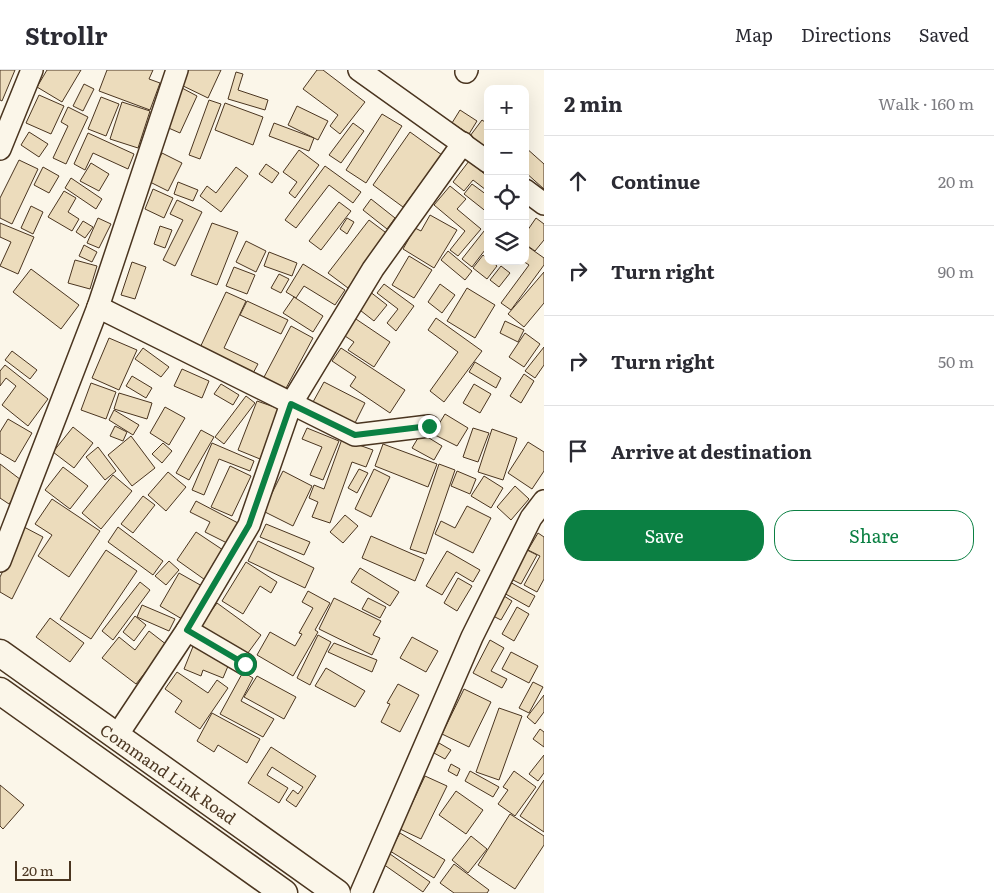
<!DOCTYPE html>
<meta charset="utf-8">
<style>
:root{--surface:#fff;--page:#f7f7f7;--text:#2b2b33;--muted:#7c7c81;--line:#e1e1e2;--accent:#0b8043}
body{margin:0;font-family:Literata,serif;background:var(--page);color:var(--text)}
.controls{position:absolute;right:15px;top:15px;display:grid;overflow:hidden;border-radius:10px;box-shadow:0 5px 20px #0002}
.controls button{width:45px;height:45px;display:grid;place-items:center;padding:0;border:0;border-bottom:1px solid var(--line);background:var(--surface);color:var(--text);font:25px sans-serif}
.scale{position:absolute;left:15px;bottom:12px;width:56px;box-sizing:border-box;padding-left:5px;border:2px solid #4a3520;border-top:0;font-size:14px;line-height:18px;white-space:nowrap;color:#4a3520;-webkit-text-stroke:4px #fbf6e9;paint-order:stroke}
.stop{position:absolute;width:15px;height:15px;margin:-11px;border:4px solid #0b8043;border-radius:50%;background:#fff}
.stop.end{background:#0b8043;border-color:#fff;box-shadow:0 1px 5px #0008}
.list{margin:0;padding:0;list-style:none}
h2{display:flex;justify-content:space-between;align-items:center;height:65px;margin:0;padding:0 20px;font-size:21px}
h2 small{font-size:16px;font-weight:400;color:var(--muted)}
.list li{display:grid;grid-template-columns:32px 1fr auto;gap:15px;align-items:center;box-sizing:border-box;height:90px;padding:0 20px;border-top:1px solid var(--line)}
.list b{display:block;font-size:19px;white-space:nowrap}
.list em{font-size:16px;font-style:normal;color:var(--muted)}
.actions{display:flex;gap:10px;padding:15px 20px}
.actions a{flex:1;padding:11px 0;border:1px solid var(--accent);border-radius:20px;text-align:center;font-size:18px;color:var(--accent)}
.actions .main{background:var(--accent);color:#fff}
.icon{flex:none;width:28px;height:28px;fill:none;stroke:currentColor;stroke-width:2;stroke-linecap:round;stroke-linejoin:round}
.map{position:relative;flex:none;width:544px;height:823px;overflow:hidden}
header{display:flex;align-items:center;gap:30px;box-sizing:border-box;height:70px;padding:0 25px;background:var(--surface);border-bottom:1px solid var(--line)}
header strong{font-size:24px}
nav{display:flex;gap:28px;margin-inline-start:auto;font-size:18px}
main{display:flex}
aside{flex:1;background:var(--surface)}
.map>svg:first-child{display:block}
</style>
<header>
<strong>Strollr</strong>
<nav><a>Map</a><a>Directions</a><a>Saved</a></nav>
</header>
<main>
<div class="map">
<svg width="544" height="823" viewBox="0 0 544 823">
<rect width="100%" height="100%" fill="#fbf6e9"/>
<g fill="#ecdcbc" stroke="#4a3520">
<path d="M0,0H15L2,31L0,30Z"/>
<path d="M47,0H81L62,32L37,17Z"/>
<path d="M107,0H153L149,9L160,13L150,40L99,21Z"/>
<path d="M183,0H221L208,28L177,13Z"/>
<path d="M317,0H323L365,32L340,64L330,56L338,45L303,19Z"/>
<path d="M236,2L243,4L238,20L268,30L265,40L228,29Z"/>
<path d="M84,14L94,19L83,41L73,36Z"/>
<path d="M182,18L197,26L180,63L164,56Z"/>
<path d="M39,25L64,36L51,64L26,53Z"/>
<path d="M101,27L119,34L106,66L88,59Z"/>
<path d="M209,30L221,34L200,89L189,85Z"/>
<path d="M122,32L150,41L138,78L110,69Z"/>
<path d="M225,33L263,47L253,75L215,60Z"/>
<path d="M297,36L328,51L318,70L288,55Z"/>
<path d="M68,37L88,47L66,94L53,88L68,56L61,52Z"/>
<path d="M460,40L477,51L469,64L452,53Z"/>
<path d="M382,44L402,56L366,113L346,100Z"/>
<path d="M482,50L488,54V79L470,66Z"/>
<path d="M274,53L314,68L309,81L269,66Z"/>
<path d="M353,53L364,61L341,93L329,85Z"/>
<path d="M29,62L48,74L39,87L21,75Z"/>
<path d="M410,62L442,85L403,137L373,115Z"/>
<path d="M88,63L134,84L128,99L93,83L85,100L74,94Z"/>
<path d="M525,77L544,94V119L525,102Z"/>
<path d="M299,80L319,95L295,128L289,123L297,112L283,102Z"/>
<path d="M162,83L182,93L168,121L148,111Z"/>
<path d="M19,90L38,99L12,154L0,148V128Z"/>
<path d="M469,91L488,107V119L486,120L473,110L464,121L453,112Z"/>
<path d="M91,93L109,104L99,121L80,111Z"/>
<path d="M266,94L279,103L272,113L259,104Z"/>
<path d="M325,96L361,122L353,133L329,115L296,158L285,150Z"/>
<path d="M43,97L59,106L49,123L34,115Z"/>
<path d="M236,97L248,106L221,142L200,126L207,116L216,123Z"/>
<path d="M71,108L102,129L96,139L65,118Z"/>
<path d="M178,112L198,120L193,131L174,124Z"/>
<path d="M472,114L487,125L488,123V143L464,124Z"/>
<path d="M450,116L466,129L457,139L481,159L458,186L450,180L465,161L434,135Z"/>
<path d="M153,119L173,128L164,148L145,139Z"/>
<path d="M64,121L76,128L68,142L79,149L72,161L48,147Z"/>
<path d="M371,129L395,148L387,159L363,140Z"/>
<path d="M177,130L202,142L175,196L163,190L183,150L170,144Z"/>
<path d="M339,132L351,141L321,180L309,171Z"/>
<path d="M31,136L43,142L33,164L21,158Z"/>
<path d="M430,145L457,160L434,198L403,179L415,158L421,161Z"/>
<path d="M98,148L111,154L99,178L87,173Z"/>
<path d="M347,148L354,152L347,164L340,159Z"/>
<path d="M536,148L544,154V170L535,181L525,174V164Z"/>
<path d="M369,150L389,165L348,218L328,203Z"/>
<path d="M83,151L93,157L85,168L76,162Z"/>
<path d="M0,153L34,167L18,204L0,196L11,172L0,167Z"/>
<path d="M212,153L238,162L217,215L191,205Z"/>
<path d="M160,156L172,160L165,178L154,174Z"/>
<path d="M488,156V176L472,197L462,189Z"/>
<path d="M246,171L266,181L256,202L236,192Z"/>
<path d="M84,175L97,182L92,192L79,186Z"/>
<path d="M527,176L544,188V195L511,240L501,233L529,195L523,191H525V178Z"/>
<path d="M448,181L472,201L465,210L441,190Z"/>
<path d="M269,182L297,193L292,206L264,196Z"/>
<path d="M483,185L488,189V191H491L497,196L487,209L473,198Z"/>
<path d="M409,186L432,200L414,228L392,215Z"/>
<path d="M75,190L97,196L90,219L68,213Z"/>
<path d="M132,192L146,197L135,229L121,225Z"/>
<path d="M303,194L345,220L335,235L304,216L296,228L286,222Z"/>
<path d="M501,196L510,203L499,217L490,210Z"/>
<path d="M234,197L255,205L247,224L226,216Z"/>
<path d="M31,199L79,235L61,259L13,222Z"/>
<path d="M544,202V233L524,257L508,244Z"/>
<path d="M279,204L289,209L281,223L271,218Z"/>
<path d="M384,214L414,236L396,261L387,253L398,239L377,223Z"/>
<path d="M440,214L455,225L442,243L428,232Z"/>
<path d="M467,218L495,235L475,268L447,251Z"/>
<path d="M369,221L387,235L374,251L356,237Z"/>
<path d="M226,222L246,231L224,278L258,294L251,307L198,282Z"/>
<path d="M294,227L323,246L313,262L283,243Z"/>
<path d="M247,231L288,250L281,264L240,245Z"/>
<path d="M350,245L390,272L374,297L348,280L354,272L339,262Z"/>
<path d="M436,248L482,281L444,332L430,321L458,282L428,260Z"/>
<path d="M505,251L524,260L518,272L500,263Z"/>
<path d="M291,256L313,268L285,320L263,309Z"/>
<path d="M525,263L540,274L524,297L509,287Z"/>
<path d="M109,268L137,280L119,320L92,308Z"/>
<path d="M544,277V295L535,308L525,301Z"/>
<path d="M143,278L169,297L161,307L135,289Z"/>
<path d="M341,278L405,320L390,343L350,316L356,307L332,291Z"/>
<path d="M12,281L37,300L30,309L5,290Z"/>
<path d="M475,292L501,308L496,318L469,302Z"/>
<path d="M5,295L48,329L28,356L2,335L16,316L6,308L0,316V301Z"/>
<path d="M182,299L209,311L202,328L174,316Z"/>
<path d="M524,304L534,311L521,333L510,326Z"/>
<path d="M132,306L152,318L146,328L126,316Z"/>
<path d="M324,312L365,333L355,353L313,332Z"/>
<path d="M91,313L116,322L106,349L81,340Z"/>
<path d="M221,314L239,325L233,335L214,324Z"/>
<path d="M474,314L491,324L480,343L463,333Z"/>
<path d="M119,323L152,333L147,349L114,339Z"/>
<path d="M246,326L255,333L224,374L215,367Z"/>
<path d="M257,331L280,339L260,389L238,380Z"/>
<path d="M165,337L185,348L169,375L150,363Z"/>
<path d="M114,340L139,355L133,365L109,350Z"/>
<path d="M445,344L468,358L457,376L433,364Z"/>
<path d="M8,349L32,363L15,392L0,383V362Z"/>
<path d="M115,356L127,362L123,371L110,366Z"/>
<path d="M73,357L93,373L74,398L53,382Z"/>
<path d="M307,358L339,371L323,410L310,405L322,377L302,369Z"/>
<path d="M473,358L489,363L478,392L463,387Z"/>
<path d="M492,359L517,368L503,410L478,402Z"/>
<path d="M201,360L214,367L189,410L176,403Z"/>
<path d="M421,363L442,376L434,390L412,378Z"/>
<path d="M131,366L155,398L132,416L108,385Z"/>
<path d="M342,369L373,380L366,397L352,392L330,453L312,447L318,432L309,428L314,415L324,419Z"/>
<path d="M528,372L544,382V401L532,419L508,403Z"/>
<path d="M163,373L172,381L162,393L152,384Z"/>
<path d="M212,373L254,391L250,401L219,389L204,425L192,420Z"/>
<path d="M383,374L437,394L428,417L375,396Z"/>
<path d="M98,377L116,401L105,410L86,387Z"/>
<path d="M0,394L25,413L9,434L0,428Z"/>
<path d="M439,394L455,400L426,484L410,479Z"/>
<path d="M230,396L251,406L232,446L211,437Z"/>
<path d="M63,397L88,416L70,439L45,420Z"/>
<path d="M359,399L368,403L357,423L348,418Z"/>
<path d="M374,399L390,407L371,447L355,439Z"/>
<path d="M283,401L312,416L293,456L263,441Z"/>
<path d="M457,401L476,409L470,424L451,416Z"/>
<path d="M168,402L186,417L166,441L148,425Z"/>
<path d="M113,405L132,421L101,459L82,443Z"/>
<path d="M484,406L503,418L491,438L471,426Z"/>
<path d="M515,416L529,429L511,450L497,437Z"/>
<path d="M143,426L155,435L133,463L121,454Z"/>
<path d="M52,429L100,461L69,507L38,486L52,465L35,454Z"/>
<path d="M196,431L238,453L227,473L205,462L210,452L190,442Z"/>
<path d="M467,436L491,448L473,483L435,464L441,451L455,458Z"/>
<path d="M345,445L358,456L343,473L330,462Z"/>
<path d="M266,454L310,472L304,485L260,467Z"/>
<path d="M24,457L43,467L12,529L0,522V507Z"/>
<path d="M118,457L163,491L153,505L108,472Z"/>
<path d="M196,462L223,480L213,494L218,497L208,512L177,490Z"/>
<path d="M538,463L544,467V509L537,522L524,515L540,486L528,480Z"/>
<path d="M371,466L424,489L415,511L362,488Z"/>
<path d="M258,471L314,498L305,518L248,491Z"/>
<path d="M525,479L537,485L521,514L509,508Z"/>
<path d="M106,480L137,501L91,569L60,549Z"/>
<path d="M447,481L480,500L473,512L456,502L442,525L426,516Z"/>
<path d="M169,491L179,500L166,515L155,506Z"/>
<path d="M246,492L277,512L271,523L260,516L243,544L222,531Z"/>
<path d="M360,498L399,522L390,536L351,512Z"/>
<path d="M179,503L202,516L182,549L160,536Z"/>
<path d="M458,508L472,516L457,541L444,533Z"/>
<path d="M508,511L535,526L529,537L502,522Z"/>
<path d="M140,512L150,520L113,570L102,561Z"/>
<path d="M308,521L330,533L315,560L318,562L293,606L257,585L270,562L295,576L302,564L299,563L313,538L302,532Z"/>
<path d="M504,526L512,531L501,550L493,546Z"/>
<path d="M334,528L381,551L373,565L380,568L372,585L319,559Z"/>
<path d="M368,528L386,537L380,548L362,539Z"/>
<path d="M217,533L261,565L245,587L201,555Z"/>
<path d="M142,535L175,549L169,561L137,547Z"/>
<path d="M517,537L529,544L514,571L502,564Z"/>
<path d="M135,546L146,555L134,571L123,562Z"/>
<path d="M50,548L84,573L70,592L36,567Z"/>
<path d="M149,561L167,575L136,614L102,588L119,567L135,580Z"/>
<path d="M318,565L331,572L310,615L297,608Z"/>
<path d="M412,567L438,581L426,602L400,588Z"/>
<path d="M490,570L504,578L491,601L507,609L502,618L473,603Z"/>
<path d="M334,573L377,590L372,602L328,582Z"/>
<path d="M194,574L231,589L223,608L203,600L201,606L184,599Z"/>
<path d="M511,582L538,596L529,613L502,599Z"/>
<path d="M326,598L365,621L355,637L315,616Z"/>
<path d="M177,602L208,623L217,610L228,618L200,659L175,642L182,631L165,619Z"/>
<path d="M243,602L253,608L241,631L274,649L263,667L220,644Z"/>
<path d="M257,606L296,627L284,649L244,627Z"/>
<path d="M533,612L543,617L529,643L519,638Z"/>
<path d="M398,614L419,625L400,662L381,652L390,634L387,633Z"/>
<path d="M464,619L491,632L469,677L442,664Z"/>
<path d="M544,625V642L535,654L527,647Z"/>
<path d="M499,638L522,646L499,710L476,702Z"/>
<path d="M212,643L260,669L247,693L218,675L214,682L197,671Z"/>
<path d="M540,659L544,662V677L533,669Z"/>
<path d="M439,673L451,680L445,689L434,683Z"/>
<path d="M271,677L316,706L296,737L286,730L293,720L298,724L303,717L272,697L267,705L288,718L279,733L248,713Z"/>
<path d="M544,685V703L538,711L529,704Z"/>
<path d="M451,694L460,699L457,706L448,701Z"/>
<path d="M470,701L499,717L493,727L465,711Z"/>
<path d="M514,701L536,717L515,746L498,734L508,720L503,717Z"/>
<path d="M425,706L447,716L421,769L400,759Z"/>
<path d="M544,710V762L520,746Z"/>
<path d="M0,715L24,735L3,759L0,756Z"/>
<path d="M456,721L483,740L466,764L439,745Z"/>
<path d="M510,744L544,766V775L515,819L478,795Z"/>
<path d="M400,763L445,790L434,808L390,781Z"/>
<path d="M471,766L487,779L468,803L452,790Z"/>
<path d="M390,784L430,812L423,822L383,794Z"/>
<path d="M454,794L489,820L487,823H454L440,813Z"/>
</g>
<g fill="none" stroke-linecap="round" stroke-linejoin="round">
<defs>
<g id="minor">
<path d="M359,0L488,92"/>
<path d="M466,2L467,0"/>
<path d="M0,79L32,0"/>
<path d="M525,120L544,134"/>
<path d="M98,237L355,365L429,356"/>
<path d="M0,491L98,237L177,0"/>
<path d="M187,560L245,594"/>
<path d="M116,667L187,560L249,455L291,334L373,199L463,73"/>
<path d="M361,823L472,567L531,448L544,431"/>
</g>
<g id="major">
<path d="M0,583L337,823"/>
<path d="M0,621L284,823"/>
</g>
</defs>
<use href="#minor" stroke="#4a3520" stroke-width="24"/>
<use href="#major" stroke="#4a3520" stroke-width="29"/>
<use href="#minor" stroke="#fbf6e9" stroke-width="21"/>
<use href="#major" stroke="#fbf6e9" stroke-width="26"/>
</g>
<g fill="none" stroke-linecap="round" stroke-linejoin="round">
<path stroke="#0b8043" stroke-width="6" d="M245,594L187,560L249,455L291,334L355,365L429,356"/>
</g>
<g text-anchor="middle" stroke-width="4" stroke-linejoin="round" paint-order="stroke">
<g font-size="16" fill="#4a3520" stroke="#fbf6e9">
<text transform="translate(168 704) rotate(35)" y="6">Command Link Road</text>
</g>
</g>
</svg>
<div class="controls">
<button>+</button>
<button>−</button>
<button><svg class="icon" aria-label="locate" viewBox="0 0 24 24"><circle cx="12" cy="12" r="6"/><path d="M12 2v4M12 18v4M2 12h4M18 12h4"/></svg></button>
<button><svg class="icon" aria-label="layers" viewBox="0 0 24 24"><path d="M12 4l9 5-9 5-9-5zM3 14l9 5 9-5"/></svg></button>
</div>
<div class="scale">20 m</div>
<div class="stop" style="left:245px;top:594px"></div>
<div class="stop end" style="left:429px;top:356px"></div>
</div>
<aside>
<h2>2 min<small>Walk · 160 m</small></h2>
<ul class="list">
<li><svg class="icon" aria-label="ahead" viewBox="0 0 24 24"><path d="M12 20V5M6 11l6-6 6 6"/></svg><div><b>Continue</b></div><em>20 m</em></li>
<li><svg class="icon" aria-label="right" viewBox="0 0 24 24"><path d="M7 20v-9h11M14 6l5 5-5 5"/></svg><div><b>Turn right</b></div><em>90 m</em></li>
<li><svg class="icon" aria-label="right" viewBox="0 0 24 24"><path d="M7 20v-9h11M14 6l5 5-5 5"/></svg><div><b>Turn right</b></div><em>50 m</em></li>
<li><svg class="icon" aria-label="arrive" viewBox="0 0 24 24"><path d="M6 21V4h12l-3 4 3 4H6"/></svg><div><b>Arrive at destination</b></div></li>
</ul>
<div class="actions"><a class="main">Save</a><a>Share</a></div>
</aside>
</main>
